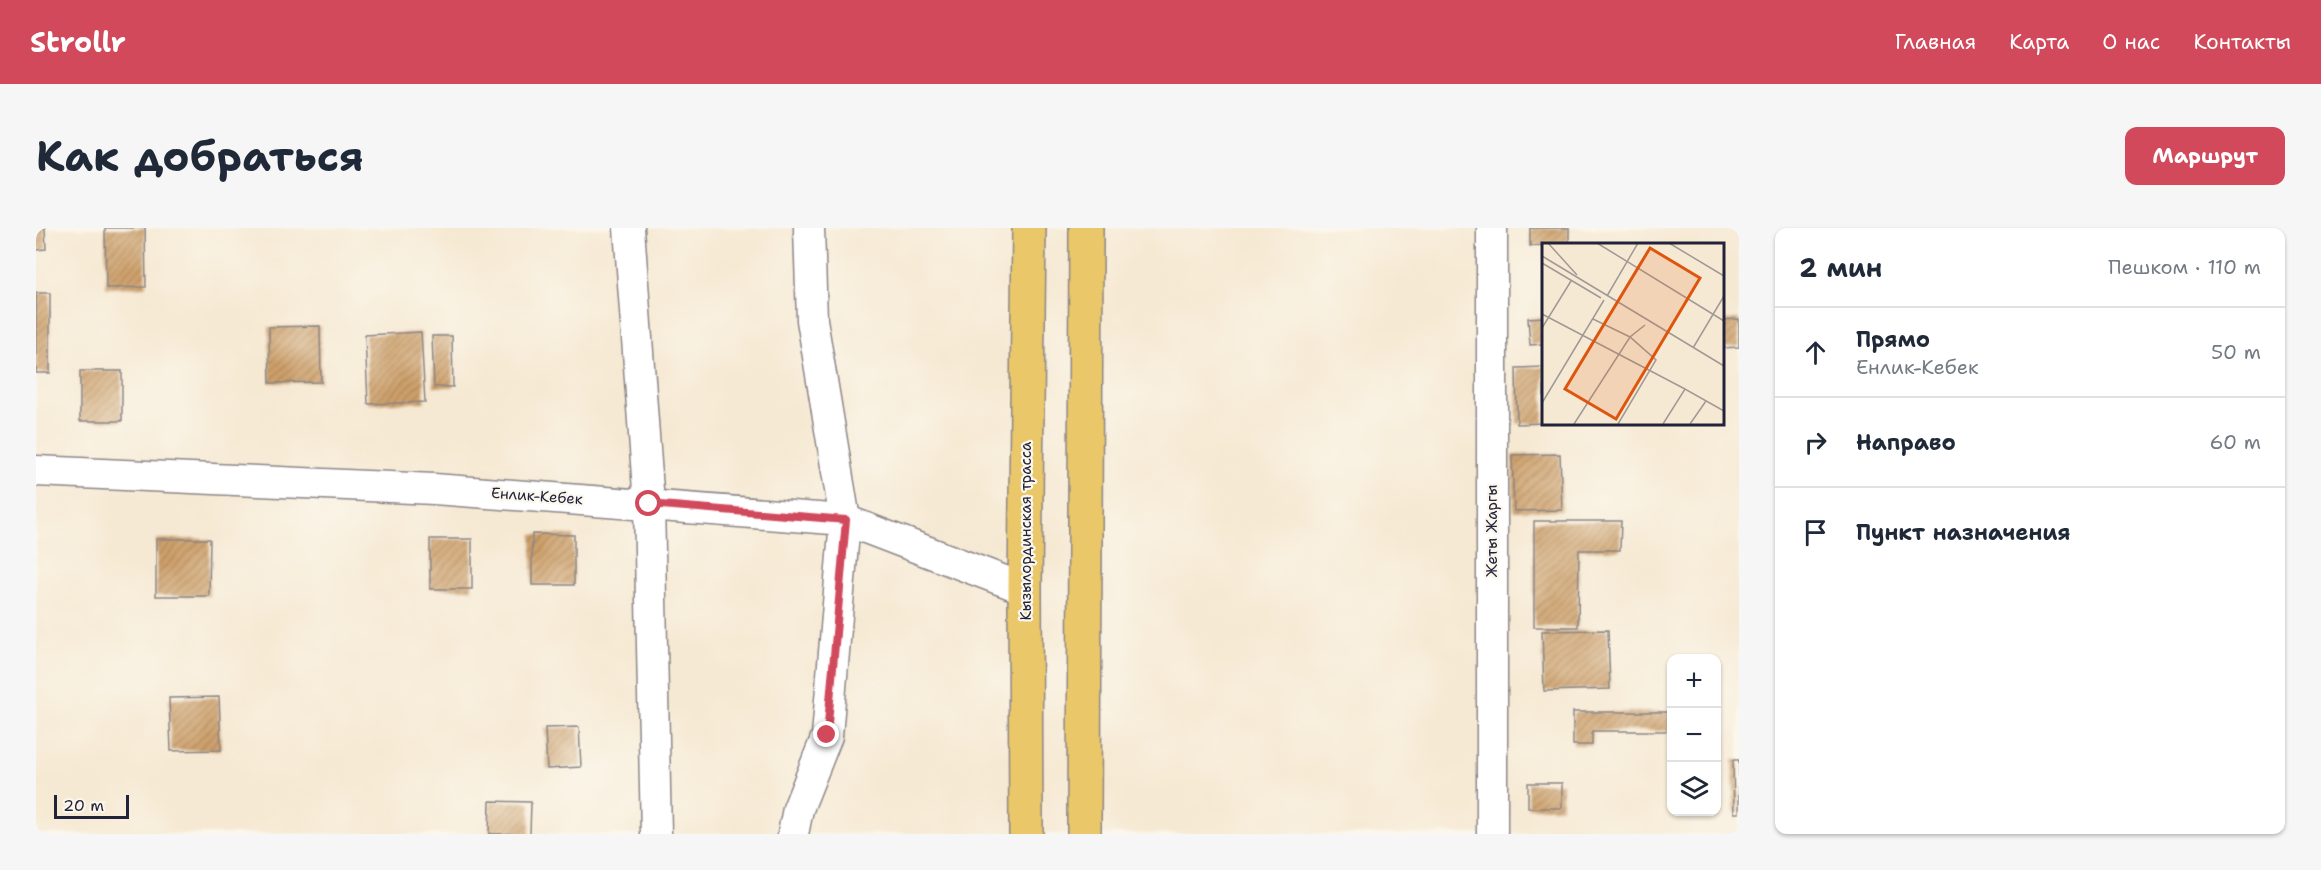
<!DOCTYPE html>
<html lang="ru">
<meta charset="utf-8">
<style>
:root{--surface:#fff;--page:#f6f6f7;--text:#1f2937;--muted:#747a83;--line:#e0e1e3;--accent:#d1495b}
body{margin:0;font-family:"Shantell Sans",sans-serif;background:var(--page);color:var(--text)}
.controls{position:absolute;right:18px;bottom:18px;display:grid;overflow:hidden;border-radius:12px;box-shadow:0 2px 4px #0004}
.controls button{width:54px;height:54px;display:grid;place-items:center;padding:0;border:0;border-bottom:2px solid var(--line);background:var(--surface);color:var(--text);font:30px sans-serif}
.scale{position:absolute;left:18px;bottom:15px;width:75px;box-sizing:border-box;padding-left:6px;border:3px solid #22223b;border-top:0;font-size:16px;line-height:21px;white-space:nowrap;color:#22223b;-webkit-text-stroke:4px #fbf7ec;paint-order:stroke}
.stop{position:absolute;width:18px;height:18px;margin:-14px;border:4px solid #d1495b;border-radius:50%;background:#fff}
.stop.end{background:#d1495b;border-color:#fff;box-shadow:0 2px 6px #0008}
.list{margin:0;padding:0;list-style:none}
h2{display:flex;justify-content:space-between;align-items:center;height:78px;margin:0;padding:0 24px;font-size:26px}
h2 small{font-size:20px;font-weight:400;color:var(--muted)}
.list li{display:grid;grid-template-columns:39px 1fr auto;gap:18px;align-items:center;box-sizing:border-box;height:90px;padding:0 24px;border-top:2px solid var(--line)}
.list b{display:block;font-size:22px;white-space:nowrap}
.list p{margin:0;font-size:20px;white-space:nowrap;color:var(--muted)}
.list em{font-size:20px;font-style:normal;color:var(--muted)}
.icon{flex:none;width:33px;height:33px;fill:none;stroke:currentColor;stroke-width:2;stroke-linecap:round;stroke-linejoin:round}
.map{position:relative;flex:none;width:1703px;height:606px;overflow:hidden;border-radius:12px}
header{display:flex;align-items:center;gap:36px;box-sizing:border-box;height:84px;padding:0 30px;background:var(--accent);color:#fff}
header strong{font-size:28px}
nav{display:flex;gap:33px;margin-inline-start:auto;font-size:21px}
.intro{display:flex;align-items:center;justify-content:space-between;box-sizing:border-box;height:144px;padding:0 36px}
h1{margin:0;font-size:42px}
.button{padding:15px 27px;border-radius:12px;background:var(--accent);color:#fff;font-size:21px;font-weight:700}
main{display:flex;gap:36px;padding:0 36px}
aside{flex:1;background:var(--surface);border-radius:12px;box-shadow:0 2px 4px #0004}
.map>svg:first-child{display:block}
</style>
<header>
<strong>Strollr</strong>
<nav><a>Главная</a><a>Карта</a><a>О нас</a><a>Контакты</a></nav>
</header>
<div class="intro"><h1>Как добраться</h1><a class="button">Маршрут</a></div>
<main>
<div class="map">
<svg width="1703" height="606" viewBox="0 0 1703 606">
<defs>
<pattern id="building-hatch" width="6" height="6" patternUnits="userSpaceOnUse" patternTransform="scale(1.5)"><rect width="6" height="6" fill="#cea06a"/><path d="M-1 1l2-2M0 6l6-6M5 7l2-2" fill="none" stroke="#a78258"/></pattern>
</defs>
<rect width="100%" height="100%" fill="#fbf7ec"/>
<filter id="ink" filterUnits="userSpaceOnUse"><feTurbulence type="fractalNoise" baseFrequency=".0167" numOctaves="2"/><feDisplacementMap in="SourceGraphic" scale="12" xChannelSelector="R" yChannelSelector="G"/><feConvolveMatrix kernelMatrix="1 2 1 2 8 2 1 2 1" color-interpolation-filters="sRGB"/></filter>
<filter id="wash" filterUnits="userSpaceOnUse"><feTurbulence type="fractalNoise" baseFrequency=".008" numOctaves="4" result="noise"/><feDisplacementMap in="SourceGraphic" scale="24" xChannelSelector="R" yChannelSelector="G"/><feGaussianBlur stdDeviation="1.35" result="paint"/><feColorMatrix in="noise" values="0 0 0 0 0 0 0 0 0 0 0 0 0 0 0 0 0 1.4 0 .05"/><feComposite in="paint" operator="in"/></filter>
<g filter="url(#wash)">
<rect width="100%" height="100%" fill="#f6e9d3"/>
<g id="blocks">
<g fill="url(#building-hatch)">
<path d="M0,0H9L10,21L0,22Z"/>
<path d="M69,0H109L110,59L70,60Z"/>
<path d="M1494,0H1533V16L1494,18Z"/>
<rect x="0" y="65" width="14" height="80"/>
<path d="M1508,89V116L1494,117L1492,90Z"/>
<path d="M1703,91V119L1686,120V92Z"/>
<path d="M284,98L285,154L234,155L233,99Z"/>
<path d="M385,104L389,174L332,176L329,107Z"/>
<path d="M396,108H416L417,159H398Z"/>
<path d="M1508,139V195L1481,196L1480,140Z"/>
<rect x="44" y="143" width="42" height="50"/>
<path d="M1524,226L1526,282L1478,283L1476,227Z"/>
<path d="M1498,293H1585L1584,322H1543L1542,399H1498Z"/>
<path d="M496,306L538,307V357H496Z"/>
<path d="M120,311H174L173,368H120Z"/>
<rect x="394" y="311" width="42" height="50"/>
<path d="M1572,402L1574,461L1508,463L1506,403Z"/>
<path d="M183,469L185,522L135,523L133,470Z"/>
<path d="M1537,484H1636V503H1556V517H1537Z"/>
<path d="M543,499L545,539L511,541L509,500Z"/>
<path d="M1697,532H1703V585H1698Z"/>
<rect x="1492" y="555" width="34" height="25"/>
<path d="M454,573L495,574L494,606H453Z"/>
</g>
</g>
</g>
<g filter="url(#ink)">
<use href="#blocks" fill-opacity="0" stroke="#8c8687" stroke-width="1.5"/>
<g fill="none" stroke-linecap="round" stroke-linejoin="round">
<defs>
<g id="street">
<path d="M593,0L613,276L620,606"/>
<path d="M1456,0V606"/>
<path d="M0,243L398,261L809,292L989,361"/>
<path d="M757,606L762,581L791,508L809,292L776,92L773,0"/>
</g>
<g id="highway">
<path d="M990,606L989,361L993,0"/>
<path d="M1048,606L1050,0"/>
</g>
</defs>
<use href="#street" stroke="#8c8687" stroke-width="33"/>
<use href="#highway" stroke="#8c8687" stroke-width="36"/>
<use href="#street" stroke="#fff" stroke-width="30"/>
<use href="#highway" stroke="#eac769" stroke-width="33"/>
</g>
</g>
<g fill="none" stroke-linecap="round" stroke-linejoin="round" filter="url(#ink)">
<path stroke="#d1495b" stroke-width="8" d="M613,276L810,292L791,507"/>
</g>
<g text-anchor="middle" stroke-width="4.5" stroke-linejoin="round" paint-order="stroke">
<g font-size="15" fill="#22223b" stroke="#fbf7ec">
<text transform="translate(501 268) rotate(4)" y="5">Енлик-Кебек</text>
<text transform="translate(990 303) rotate(-90)" y="5">Кызылординская трасса</text>
<text transform="translate(1456 303) rotate(-90)" y="5">Жеты Жаргы</text>
</g>
</g>
<g transform="translate(1506 15)">
<rect width="182" height="182" fill="#f6e9d3"/>
<path fill="none" stroke="#a19996" stroke-width="1.5" d="M6,0L35,32M55,0L182,78M127,0L182,33M0,13L182,123M0,20L59,55M65,53L96,0M0,71L143,146M51,76L88,94L114,117L76,181M0,85L29,38M151,105L182,53M0,160L62,57M32,181L88,94L103,82M121,181L143,146L182,168M148,181L164,158"/>
<path fill="#de560e" fill-opacity="0.15" stroke="#de560e" stroke-width="3" d="M108,5L158,35L74,176L23,146Z"/>
<rect width="182" height="182" fill="none" stroke="#22223b" stroke-width="3"/>
</g>
</svg>
<div class="controls">
<button>+</button>
<button>−</button>
<button><svg class="icon" aria-label="layers" viewBox="0 0 24 24"><path d="M12 4l9 5-9 5-9-5zM3 14l9 5 9-5"/></svg></button>
</div>
<div class="scale">20 m</div>
<div class="stop" style="left:613px;top:276px"></div>
<div class="stop end" style="left:791px;top:507px"></div>
</div>
<aside>
<h2>2 мин<small>Пешком · 110 m</small></h2>
<ul class="list">
<li><svg class="icon" aria-label="ahead" viewBox="0 0 24 24"><path d="M12 20V5M6 11l6-6 6 6"/></svg><div><b>Прямо</b><p>Енлик-Кебек</p></div><em>50 m</em></li>
<li><svg class="icon" aria-label="right" viewBox="0 0 24 24"><path d="M7 20v-9h11M14 6l5 5-5 5"/></svg><div><b>Направо</b></div><em>60 m</em></li>
<li><svg class="icon" aria-label="arrive" viewBox="0 0 24 24"><path d="M6 21V4h12l-3 4 3 4H6"/></svg><div><b>Пункт назначения</b></div></li>
</ul>
</aside>
</main>
